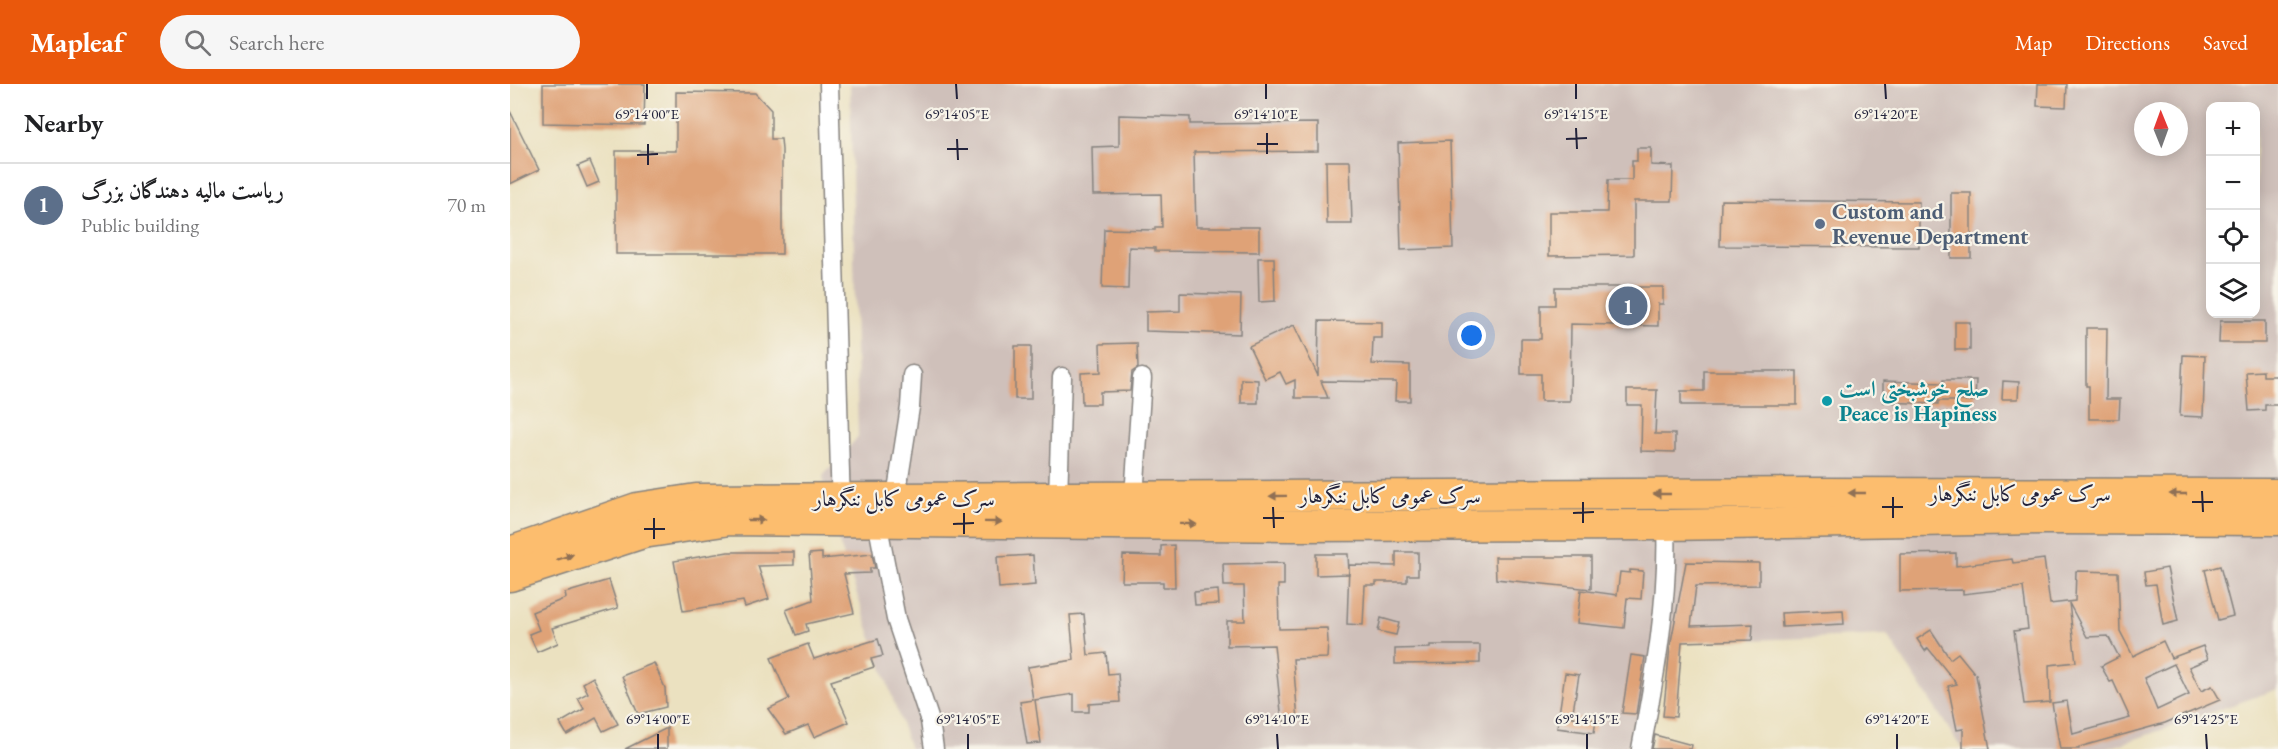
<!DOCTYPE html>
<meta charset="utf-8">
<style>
:root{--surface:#fff;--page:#f6f6f6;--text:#202124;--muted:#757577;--line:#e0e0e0;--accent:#ea580c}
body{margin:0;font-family:"EB Garamond",Amiri,serif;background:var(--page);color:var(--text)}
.controls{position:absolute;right:18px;top:18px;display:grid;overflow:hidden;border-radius:12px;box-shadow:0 3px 15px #0003}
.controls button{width:54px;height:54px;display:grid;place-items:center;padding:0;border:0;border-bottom:2px solid var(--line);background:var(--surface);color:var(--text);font:30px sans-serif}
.compass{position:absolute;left:1624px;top:18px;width:54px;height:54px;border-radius:50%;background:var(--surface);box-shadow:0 3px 15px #0003;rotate:359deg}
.you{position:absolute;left:962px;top:252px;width:21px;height:21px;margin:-15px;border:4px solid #fff;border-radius:50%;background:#1a73e8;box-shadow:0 0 0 9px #1a73e833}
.badge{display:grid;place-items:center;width:39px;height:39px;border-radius:50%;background:var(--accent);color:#fff;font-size:20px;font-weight:700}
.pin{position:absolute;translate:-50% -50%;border:3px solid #fff;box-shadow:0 2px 6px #0006}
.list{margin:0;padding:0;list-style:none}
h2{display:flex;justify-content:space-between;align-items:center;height:78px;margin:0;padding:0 24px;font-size:26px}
h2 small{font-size:20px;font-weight:400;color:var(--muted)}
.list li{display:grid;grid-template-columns:39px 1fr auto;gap:18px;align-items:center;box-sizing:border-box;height:84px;padding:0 24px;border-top:2px solid var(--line)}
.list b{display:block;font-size:22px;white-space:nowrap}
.list p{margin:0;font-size:20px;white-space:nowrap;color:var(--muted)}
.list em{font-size:20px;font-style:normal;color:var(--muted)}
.icon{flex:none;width:33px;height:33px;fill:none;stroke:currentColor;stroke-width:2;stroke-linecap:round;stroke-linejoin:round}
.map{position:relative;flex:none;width:1768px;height:665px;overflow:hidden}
header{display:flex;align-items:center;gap:36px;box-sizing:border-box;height:84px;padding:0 30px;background:var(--accent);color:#fff}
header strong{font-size:28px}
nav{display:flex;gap:33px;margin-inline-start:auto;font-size:21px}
.search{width:420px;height:54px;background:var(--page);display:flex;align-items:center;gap:15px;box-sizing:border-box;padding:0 21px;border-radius:33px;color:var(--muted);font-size:22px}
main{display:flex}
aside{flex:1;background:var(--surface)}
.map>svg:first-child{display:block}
</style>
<header>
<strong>Mapleaf</strong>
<div class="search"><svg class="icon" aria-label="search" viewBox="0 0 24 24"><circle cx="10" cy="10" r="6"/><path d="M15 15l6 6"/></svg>Search here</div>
<nav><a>Map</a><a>Directions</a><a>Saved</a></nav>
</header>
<main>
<aside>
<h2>Nearby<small></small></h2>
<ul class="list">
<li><span class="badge" style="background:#5c6f8a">1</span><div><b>ریاست مالیه دهندگان بزرگ</b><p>Public building</p></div><em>70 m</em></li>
</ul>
</aside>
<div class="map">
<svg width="1768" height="665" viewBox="0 0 1768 665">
<rect width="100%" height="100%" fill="#f7f3e8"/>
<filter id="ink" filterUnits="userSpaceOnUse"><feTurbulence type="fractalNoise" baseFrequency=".0167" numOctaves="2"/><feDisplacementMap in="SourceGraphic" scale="12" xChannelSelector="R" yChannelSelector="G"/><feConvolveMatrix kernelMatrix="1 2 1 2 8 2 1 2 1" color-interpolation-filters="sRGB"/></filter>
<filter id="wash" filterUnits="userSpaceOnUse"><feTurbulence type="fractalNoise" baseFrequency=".008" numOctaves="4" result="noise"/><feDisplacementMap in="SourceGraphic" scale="24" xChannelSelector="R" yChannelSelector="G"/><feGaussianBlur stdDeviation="1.35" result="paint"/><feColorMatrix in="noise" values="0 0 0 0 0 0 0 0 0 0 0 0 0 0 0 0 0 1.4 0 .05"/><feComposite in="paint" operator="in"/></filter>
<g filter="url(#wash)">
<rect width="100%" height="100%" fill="#ebe1c0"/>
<path fill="#cfc0ba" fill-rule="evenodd" d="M340,0H1768V605L1597,665H1452L1377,551L1160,559L1130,665H400L319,429L313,392L348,353ZM1700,22H1746V230H1700ZM1633,27H1669V63H1633Z"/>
<g id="blocks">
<g fill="#dfa277" fill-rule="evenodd">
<path d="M33,0H135L134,41L33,39Z"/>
<path d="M1528,0H1557L1556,23L1527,22Z"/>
<path d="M166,8L245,9L261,26V55H271L272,66V170H106V67H166Z"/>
<path d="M0,27L29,86L0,100Z"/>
<path d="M609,31L680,33V40L808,39V67L684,68L686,143H749V168L645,167V164L619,163L618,205L592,204L594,145L645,146V143H652L651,110L583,111L582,63L609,62Z"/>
<path d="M940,57L943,164L891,166L888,59Z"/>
<path d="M1127,64H1141V81L1163,82L1162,117H1124V171L1039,172V128H1097L1098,96H1122V77H1127Z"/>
<path d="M80,77L89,98L77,103L68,82Z"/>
<path d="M816,77H840L842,140H817Z"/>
<rect x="1441" y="109" width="20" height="65"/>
<path d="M1211,116L1409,118V163L1210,162Z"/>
<path d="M748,174H764L765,217L749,218Z"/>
<path d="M1045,203H1153V220H1148V242L1061,240L1060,317H1031V290H1011V255H1031V221H1045Z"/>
<path d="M670,209L731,211L730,250L636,247V228L670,227Z"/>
<path d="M809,237L872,238V254H863L862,280L900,281V317H885L886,298L811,297L818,314H785V296L776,300L770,288L755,295L739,262L784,241L808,292Z"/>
<path d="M1710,237H1755V259H1709Z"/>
<rect x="1445" y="238" width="15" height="28"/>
<path d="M1576,244H1597L1596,315H1610L1609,335H1579V302H1576Z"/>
<path d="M627,259L628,284L622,288L620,307L590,308V320H572L571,289L591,288L590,260Z"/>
<rect x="505" y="262" width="16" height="53"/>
<path d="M1673,271L1695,272L1693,333L1670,332Z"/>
<path d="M1194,287H1287V321H1171V307H1194Z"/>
<path d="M1753,287V292H1768V321H1755V326L1739,327L1736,288Z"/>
<path d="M731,295L748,296V319H731Z"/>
<path d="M1433,296H1466L1465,317H1428V320L1373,318V297L1433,299Z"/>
<path d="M1493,297L1509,298L1508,315H1492Z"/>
<path d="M1117,306H1147L1145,350H1165V368L1131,367L1132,321H1117Z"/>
<path d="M664,461L665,503H653V498H612L613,471L651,472V462Z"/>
<path d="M218,468H284V481L248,482L259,515L235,523L233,517L173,527L164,477Z"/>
<path d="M886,468H908V491H897V498H866V501H855L853,541L837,540L839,481L886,482Z"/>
<path d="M312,469V475L362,470L365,484H360V489L334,490L344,529L296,540L298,547L286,551L276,526L303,516L299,470Z"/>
<path d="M1446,469V482L1502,475L1503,479L1534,475L1540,520L1565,517L1566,487L1608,488L1610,547L1623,572L1653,557L1661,574L1693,562L1698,575L1679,583L1691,607L1702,602L1710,616L1655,639L1569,663V665H1550L1542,619L1557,617L1563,650L1620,634L1603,597L1600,598L1591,582L1609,573L1598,552L1577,553L1559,519L1566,578L1539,581L1540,618L1514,620L1504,547L1518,545L1513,503L1453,510V506L1390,507V470ZM1664,580L1679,611L1647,626L1634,594Z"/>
<path d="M806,470H838L839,490L806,491Z"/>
<path d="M523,471L525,501L489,504L487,473Z"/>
<path d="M985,473H1081V505L986,495Z"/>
<path d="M1176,478L1249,479V501L1186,502L1181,542L1243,540L1242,556L1172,558L1166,633L1153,632L1160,563Z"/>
<path d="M774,479V501H768L769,545L817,544L818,557L817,574L783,575L788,636L772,637L764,561L717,562V537H735L734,502H714L713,480Z"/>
<path d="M1710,482L1723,532L1708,536L1695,486Z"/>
<path d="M1657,484L1668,537L1653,541L1646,500L1636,501L1634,488Z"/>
<path d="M1120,486L1133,487L1131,515L1117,514L1114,544L1067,539L1071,506L1107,511L1110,488L1120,489Z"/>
<path d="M99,496L108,524L42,544L48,559L27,568L19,550L29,546L22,528L56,514L55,509Z"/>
<path d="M708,506L709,520L685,521L684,508Z"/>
<path d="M1333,526L1334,540L1272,543L1271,529Z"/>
<path d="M574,530L578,571L596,569L598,590L608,589L610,618L579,620V628H564V610L525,616L531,659L517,660L510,618L523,616L518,583L564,576L560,531Z"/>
<path d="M871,534L889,539L886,551L868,547Z"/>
<path d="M1421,546L1440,575L1448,569L1466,591L1480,665H1453V645L1447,646L1438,602L1447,600L1418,564L1415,567L1407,555Z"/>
<path d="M368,555L373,572L361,575L364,583L321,597L339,638L304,653L298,641L276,650L258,625L279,615L261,574L298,560L304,575Z"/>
<path d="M920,561H970V579L885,580V565L920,564Z"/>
<path d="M1121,571L1135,573L1126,630L1112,629Z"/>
<path d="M144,579L155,604L156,623L128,630L112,592Z"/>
<path d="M1055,589L1069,591L1062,633L1086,636L1084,649L1047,644Z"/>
<path d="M83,593L108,640L93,647L86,634L57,651L50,639L74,625L68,614L78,609L73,599Z"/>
<path d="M157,644V665H115Z"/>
<path d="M1145,651L1182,661L1181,665H1142Z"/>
</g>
</g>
</g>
<g filter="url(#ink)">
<use href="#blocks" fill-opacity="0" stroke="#86827e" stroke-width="1.5"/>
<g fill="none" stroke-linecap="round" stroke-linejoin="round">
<defs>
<g id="minor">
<path d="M319,0L331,424"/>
<path d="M386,413L400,323L402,291"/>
<path d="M624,413L632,294"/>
<path d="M548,414L552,293"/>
<path d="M367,437L386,535L420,637L424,665"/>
<path d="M1131,665C1145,592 1159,515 1156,441"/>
</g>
<g id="trunk">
<path d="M0,468L127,424L186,415L1307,409L1768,410"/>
<path d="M0,492L133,449L220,436L784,442L1156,441L1537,435L1768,436"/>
</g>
</defs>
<use href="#minor" stroke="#86827e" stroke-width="21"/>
<use href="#trunk" stroke="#86827e" stroke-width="33"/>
<use href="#minor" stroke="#fff" stroke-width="18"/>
<use href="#trunk" stroke="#fcbd6e" stroke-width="30"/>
</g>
<defs><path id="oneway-solid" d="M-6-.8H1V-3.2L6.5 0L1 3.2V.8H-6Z" transform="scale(1.5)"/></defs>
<g fill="#8f7054">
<use href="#oneway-solid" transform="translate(1347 409) rotate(180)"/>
<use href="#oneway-solid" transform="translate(1152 410) rotate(180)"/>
<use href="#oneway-solid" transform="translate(1668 410) rotate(-180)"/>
<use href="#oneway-solid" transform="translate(768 412) rotate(179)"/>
<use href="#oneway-solid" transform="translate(246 436)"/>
<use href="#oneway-solid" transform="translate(483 438) rotate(1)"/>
<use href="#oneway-solid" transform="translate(678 440) rotate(1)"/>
<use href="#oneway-solid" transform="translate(55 473) rotate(-18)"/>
</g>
</g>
<path fill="none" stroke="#22223b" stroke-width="2" d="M137,0V15M446,0L447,15M756,0V15M1066,0V15M1375,0L1376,15M1066,44L1067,65M757,49V70M447,55L448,76M1056,55L1077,54M138,60V81M747,60H768M437,65H458M127,71L148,70M1692,407L1693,428M1383,413V434M1073,418V439M1682,418H1703M763,423L764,444M1372,423H1393M454,429V450M1063,429L1084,428M144,434V455M753,434H774M443,440L464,439M134,445H155M148,650V665M458,650V665M767,650L768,665M1077,650V665M1387,650V665M1696,650L1697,665"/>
<circle fill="#5c6f8a" stroke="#f7f3e8" stroke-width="2" cx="1310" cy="140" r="6"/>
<circle fill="#0f9aa8" stroke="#f7f3e8" stroke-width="2" cx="1317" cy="317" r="6"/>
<g text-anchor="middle" stroke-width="4.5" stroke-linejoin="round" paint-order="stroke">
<g font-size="22" font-weight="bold" fill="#4e5e75" stroke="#f7f3e8" text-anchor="start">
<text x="1322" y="135">Custom and<tspan x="1322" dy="25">Revenue Department</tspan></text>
</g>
<g font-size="22" font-weight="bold" fill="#0d838f" stroke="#f7f3e8" text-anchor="start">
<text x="1329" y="312">صلح خوشبختی است<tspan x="1329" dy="25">Peace is Hapiness</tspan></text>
</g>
<g font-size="22" fill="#22223b" stroke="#f7f3e8">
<text x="1510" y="417">سرک عمومی کابل ننگرهار</text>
<text x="880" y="419">سرک عمومی کابل ننگرهار</text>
<text x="394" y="422">سرک عمومی کابل ننگرهار</text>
</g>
</g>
<g font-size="15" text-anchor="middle" fill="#22223b" stroke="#f7f3e8" stroke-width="4.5" stroke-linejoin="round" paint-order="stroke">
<text x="137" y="35">69°14'00"E</text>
<text x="447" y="35">69°14'05"E</text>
<text x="756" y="35">69°14'10"E</text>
<text x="1066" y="35">69°14'15"E</text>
<text x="1376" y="35">69°14'20"E</text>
<text x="148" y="640">69°14'00"E</text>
<text x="458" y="640">69°14'05"E</text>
<text x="767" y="640">69°14'10"E</text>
<text x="1077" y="640">69°14'15"E</text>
<text x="1387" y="640">69°14'20"E</text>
<text x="1696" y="640">69°14'25"E</text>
</g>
</svg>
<div class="controls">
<button>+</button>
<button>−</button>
<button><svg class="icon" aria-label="locate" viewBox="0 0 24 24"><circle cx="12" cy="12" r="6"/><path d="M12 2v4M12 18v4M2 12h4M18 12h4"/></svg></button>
<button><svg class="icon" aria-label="layers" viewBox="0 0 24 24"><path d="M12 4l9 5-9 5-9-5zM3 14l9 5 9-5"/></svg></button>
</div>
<svg class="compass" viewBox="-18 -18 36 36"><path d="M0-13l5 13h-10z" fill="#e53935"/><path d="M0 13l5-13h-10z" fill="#757577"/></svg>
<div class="you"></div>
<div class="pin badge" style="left:1118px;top:222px;background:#5c6f8a">1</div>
</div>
</main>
